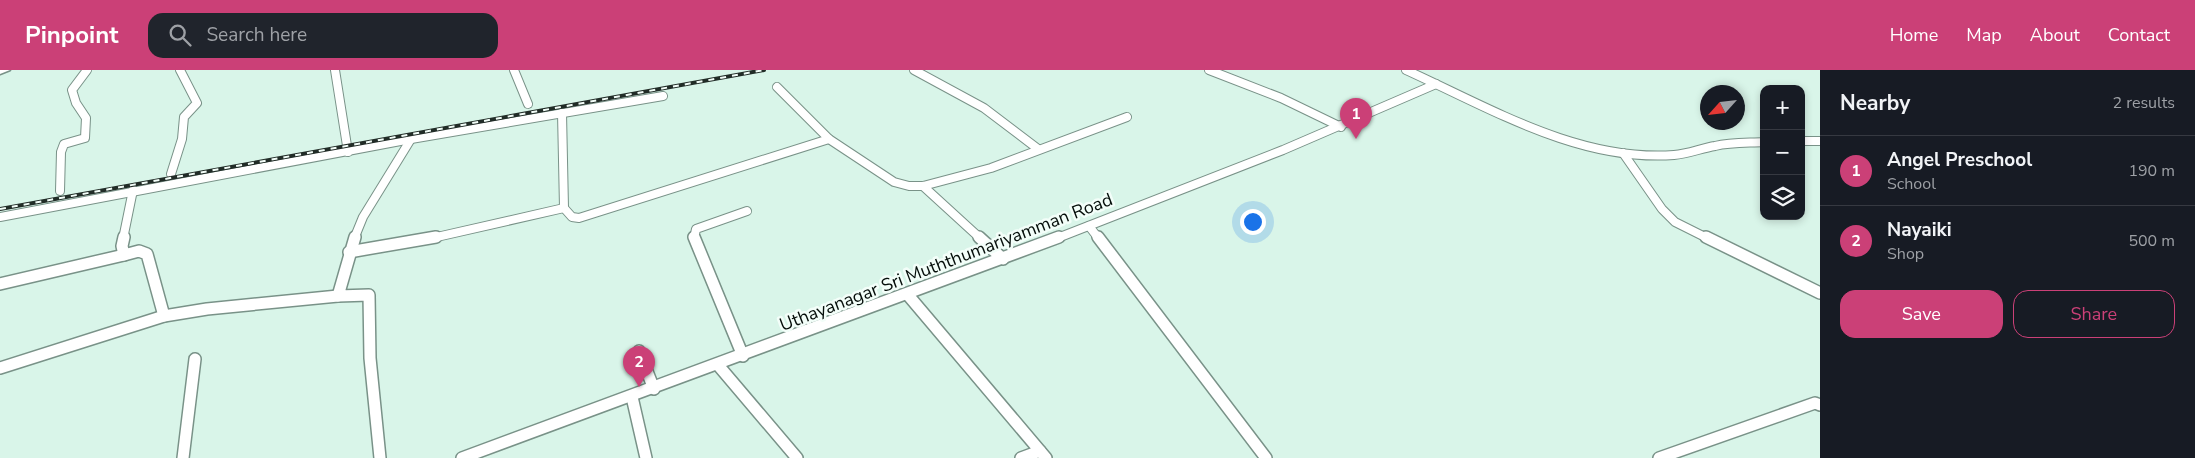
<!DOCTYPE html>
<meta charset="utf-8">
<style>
:root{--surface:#171b24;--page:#20242c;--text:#f1f3f6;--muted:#9ea1a6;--line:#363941;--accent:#cb4077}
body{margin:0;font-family:"Nunito Sans",sans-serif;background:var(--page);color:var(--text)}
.controls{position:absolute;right:15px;top:15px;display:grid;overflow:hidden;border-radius:10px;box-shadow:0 2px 8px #0003}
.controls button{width:45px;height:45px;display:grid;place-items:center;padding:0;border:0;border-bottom:1px solid var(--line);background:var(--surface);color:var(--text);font:25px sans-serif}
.compass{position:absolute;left:1700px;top:15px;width:45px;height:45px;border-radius:50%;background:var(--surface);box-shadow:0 2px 8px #0003;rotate:243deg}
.you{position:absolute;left:1252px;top:151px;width:18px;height:18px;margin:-12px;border:4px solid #fff;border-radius:50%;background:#1a73e8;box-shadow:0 0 0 8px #1a73e833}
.badge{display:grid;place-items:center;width:32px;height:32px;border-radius:50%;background:var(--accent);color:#fff;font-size:16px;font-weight:700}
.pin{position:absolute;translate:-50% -41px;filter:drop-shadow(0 1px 2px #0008)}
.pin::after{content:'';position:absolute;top:26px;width:18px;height:15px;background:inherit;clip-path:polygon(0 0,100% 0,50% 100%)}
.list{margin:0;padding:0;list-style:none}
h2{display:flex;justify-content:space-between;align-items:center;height:65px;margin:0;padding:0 20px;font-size:21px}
h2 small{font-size:16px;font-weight:400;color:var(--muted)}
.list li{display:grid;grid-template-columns:32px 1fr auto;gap:15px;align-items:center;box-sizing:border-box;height:70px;padding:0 20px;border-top:1px solid var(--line)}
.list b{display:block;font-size:19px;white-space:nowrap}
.list p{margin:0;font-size:16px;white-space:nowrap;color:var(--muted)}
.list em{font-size:16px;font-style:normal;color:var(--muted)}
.actions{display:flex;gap:10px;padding:15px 20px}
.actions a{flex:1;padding:11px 0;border:1px solid var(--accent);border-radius:15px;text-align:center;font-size:18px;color:var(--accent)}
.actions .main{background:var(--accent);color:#fff}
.icon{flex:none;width:28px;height:28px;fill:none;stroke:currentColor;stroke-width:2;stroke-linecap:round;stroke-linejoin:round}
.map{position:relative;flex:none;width:1820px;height:388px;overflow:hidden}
header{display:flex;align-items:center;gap:30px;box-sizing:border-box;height:70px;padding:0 25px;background:var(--accent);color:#fff}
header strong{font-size:24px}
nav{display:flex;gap:28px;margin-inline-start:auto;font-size:18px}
.search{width:350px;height:45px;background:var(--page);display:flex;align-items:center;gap:12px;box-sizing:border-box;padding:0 18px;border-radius:15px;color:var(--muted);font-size:19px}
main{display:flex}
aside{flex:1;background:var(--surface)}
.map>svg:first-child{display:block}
</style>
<header>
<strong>Pinpoint</strong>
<div class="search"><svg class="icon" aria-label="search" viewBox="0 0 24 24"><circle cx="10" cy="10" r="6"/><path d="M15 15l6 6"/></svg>Search here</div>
<nav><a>Home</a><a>Map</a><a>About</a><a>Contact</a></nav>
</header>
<main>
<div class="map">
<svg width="1820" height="388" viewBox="0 0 1820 388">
<rect width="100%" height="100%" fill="#d9f5e9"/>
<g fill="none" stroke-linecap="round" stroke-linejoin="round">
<defs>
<g id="minor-far1">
<path d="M335,0L348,82"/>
<path d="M514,0L528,34"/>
<path d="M914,0L984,38L1038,79"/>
<path d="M1209,0L1281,28L1341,57"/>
<path d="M1406,0C1490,38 1579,92 1674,85C1688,84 1702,78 1715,76C1731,72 1748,73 1764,72"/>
<path d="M777,17L829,69L894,112L909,116H923L991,98L1127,47"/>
<path d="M562,43L564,138L572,147L579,148L829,69"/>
<path d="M1801,71H1820"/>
<path d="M1623,83L1662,139L1675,152L1709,169"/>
<path d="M171,104L182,69L184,47L197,33L180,0"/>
<path d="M923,116L981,169"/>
<path d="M60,121L61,82L64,74L85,68L86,48L76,33L72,20L87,0"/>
<path d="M0,147L411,69L663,26"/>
<path d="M1089,156L1099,169"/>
<path d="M123,169L133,120"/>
<path d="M354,169L363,147L411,69"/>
<path d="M428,169L564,138"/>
<path d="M694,169L696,159L747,141"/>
<path d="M1055,169L1283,80L1436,14"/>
</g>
<g id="minor">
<path d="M124,167L122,176L124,185L139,181L147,184L164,246"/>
<path d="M355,167L338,226L369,225L370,288L380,388"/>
<path d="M694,167L743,286"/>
<path d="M979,167L1003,189"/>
<path d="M1098,167L1266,388"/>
<path d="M1706,167L1820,223"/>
<path d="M349,182L436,167"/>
<path d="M0,214L124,185"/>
<path d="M908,225L1046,388"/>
<path d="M639,281L654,319"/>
<path d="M718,295L797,388"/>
<path d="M0,298L164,246L207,239L338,226"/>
<path d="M632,327L646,388"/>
<path d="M183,388L195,289"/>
<path d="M462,388L1059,167"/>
<path d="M1021,388L1040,381"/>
<path d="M1659,388L1815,333L1820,335"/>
</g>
<path id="highway" d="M0,0H10L0,4Z"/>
</defs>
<use href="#minor-far1" stroke="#799288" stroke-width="10"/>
<use href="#minor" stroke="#799288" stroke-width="14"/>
<use href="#highway" stroke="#799288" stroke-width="3"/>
<use href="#minor-far1" stroke="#fff" stroke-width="8"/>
<use href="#minor" stroke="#fff" stroke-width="11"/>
<use href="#highway" fill="#fff" fill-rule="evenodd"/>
<defs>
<path id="rail" d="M0,139L764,0"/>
</defs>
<use href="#rail" stroke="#212c27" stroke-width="4"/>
<use href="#rail" stroke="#f3fef9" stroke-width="2" stroke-dasharray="6" stroke-linecap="butt"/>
</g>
<g text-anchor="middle" stroke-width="5" stroke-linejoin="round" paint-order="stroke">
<g font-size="18" fill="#050e0a" stroke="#f3fef9">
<text transform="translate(946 192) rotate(-21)" y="6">Uthayanagar Sri Muththumariyamman Road</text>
</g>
</g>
</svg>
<div class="controls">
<button>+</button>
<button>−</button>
<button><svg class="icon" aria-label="layers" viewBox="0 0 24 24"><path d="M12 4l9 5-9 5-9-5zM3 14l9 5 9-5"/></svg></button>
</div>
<svg class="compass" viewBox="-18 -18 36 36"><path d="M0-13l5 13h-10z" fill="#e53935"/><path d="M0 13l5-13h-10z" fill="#9ea1a6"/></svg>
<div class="you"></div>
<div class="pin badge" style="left:1356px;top:69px">1</div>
<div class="pin badge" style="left:639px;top:317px">2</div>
</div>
<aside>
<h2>Nearby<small>2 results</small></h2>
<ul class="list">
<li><span class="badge">1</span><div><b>Angel Preschool</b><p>School</p></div><em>190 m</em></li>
<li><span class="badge">2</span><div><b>Nayaiki</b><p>Shop</p></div><em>500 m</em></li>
</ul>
<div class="actions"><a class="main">Save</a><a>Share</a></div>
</aside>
</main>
